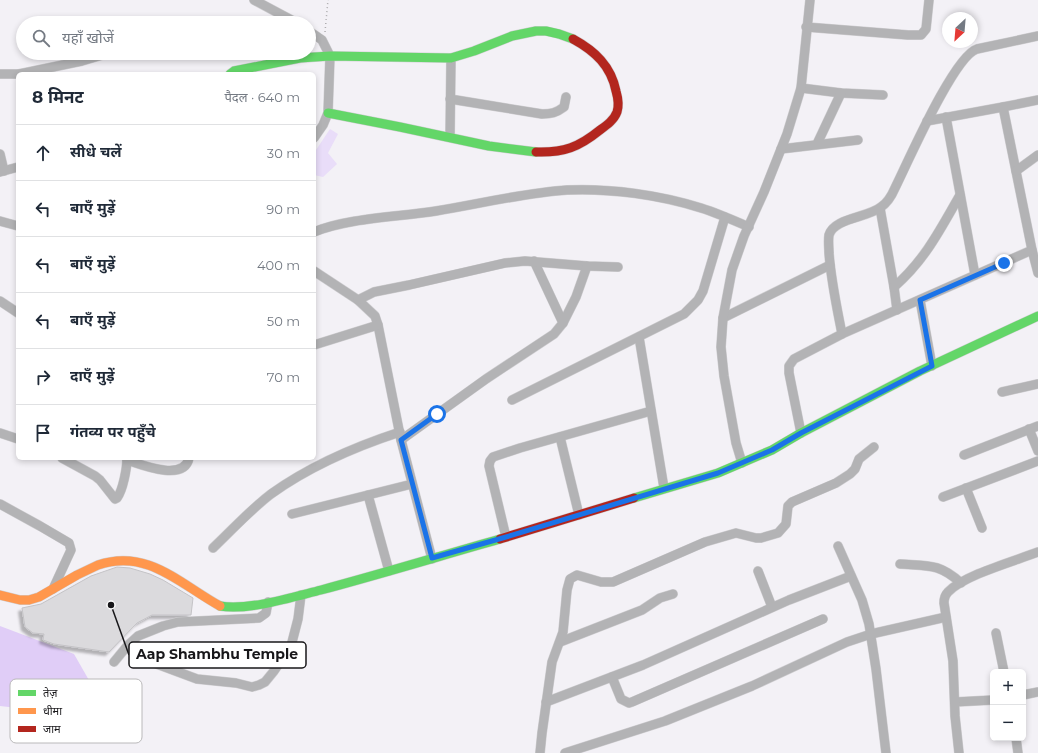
<!DOCTYPE html>
<html lang="hi">
<meta charset="utf-8">
<style>
:root{--surface:#fff;--page:#f6f6f7;--text:#1f2937;--muted:#747a83;--line:#e0e1e3}
body{margin:0;font-family:Montserrat,"Noto Sans Devanagari",sans-serif;background:var(--page);color:var(--text)}
.controls{position:absolute;right:12px;bottom:12px;display:grid;overflow:hidden;border-radius:6px;box-shadow:0 2px 6px #0003}
.controls button{width:36px;height:36px;display:grid;place-items:center;padding:0;border:0;border-bottom:1px solid var(--line);background:var(--surface);color:var(--text);font:20px sans-serif}
.compass{position:absolute;left:942px;top:12px;width:36px;height:36px;border-radius:50%;background:var(--surface);box-shadow:0 2px 6px #0003;rotate:206deg}
.stop{position:absolute;width:12px;height:12px;margin:-9px;border:3px solid #1a73e8;border-radius:50%;background:#fff}
.stop.end{background:#1a73e8;border-color:#fff;box-shadow:0 1px 4px #0008}
.list{margin:0;padding:0;list-style:none}
h2{display:flex;justify-content:space-between;align-items:center;height:52px;margin:0;padding:0 16px;font-size:17px}
h2 small{font-size:13px;font-weight:400;color:var(--muted)}
.list li{display:grid;grid-template-columns:26px 1fr auto;gap:12px;align-items:center;box-sizing:border-box;height:56px;padding:0 16px;border-top:1px solid var(--line)}
.list b{display:block;font-size:15px;white-space:nowrap}
.list em{font-size:13px;font-style:normal;color:var(--muted)}
.icon{flex:none;width:22px;height:22px;fill:none;stroke:currentColor;stroke-width:2;stroke-linecap:round;stroke-linejoin:round}
.map{position:relative;flex:none;width:1038px;height:753px;overflow:hidden}
.search{position:absolute;background:var(--surface);box-shadow:0 2px 6px #0003;left:16px;top:16px;width:300px;height:44px;display:flex;align-items:center;gap:10px;box-sizing:border-box;padding:0 14px;border-radius:22px;color:var(--muted);font-size:15px}
.panel{position:absolute;background:var(--surface);box-shadow:0 2px 6px #0003;left:16px;top:72px;width:300px;height:388px;border-radius:6px}
.map>svg:first-child{display:block}
</style>
<div class="map">
<svg width="1038" height="753" viewBox="0 0 1038 753">
<defs>
<filter id="shadow"><feDropShadow dx="-3.5" dy="3.5" stdDeviation="1" flood-color="#0004"/></filter>
</defs>
<rect width="100%" height="100%" fill="#f3f1f6"/>
<path fill="#e9ddf9" d="M330,129L338,134L328,153L337,164L323,177L314,175V153Z"/>
<path fill="#e0cdf7" d="M0,626L74,654L94,689L83,709L53,712L0,706Z"/>
<path fill="#dbdadd" stroke="#c4c3c6" filter="url(#shadow)" d="M117,567L130,568L150,574L163,580L193,598L191,615H152L137,623L109,652L54,644L43,640L44,634L33,633L25,627L22,608L41,604L91,576Z"/>
<g fill="none" stroke-linecap="round" stroke-linejoin="round">
<defs>
<g id="street">
<path d="M254,0L297,23"/>
<path d="M223,23H229"/>
<path d="M806,27L908,35H921L926,29L929,0"/>
<path d="M309,31L322,40L330,56L328,113L323,125L314,138"/>
<path d="M0,74H18"/>
<path d="M19,74L82,61L109,53"/>
<path d="M801,88L841,93L883,95"/>
<path d="M450,99L542,114C551,114 556,113 564,107L566,97"/>
<path d="M1003,107L1032,250L1038,273"/>
<path d="M946,117L975,275"/>
<path d="M927,121L1003,107L1038,100"/>
<path d="M450,137L451,58"/>
<path d="M817,144L841,93"/>
<path d="M781,149L858,140"/>
<path d="M0,154L4,171"/>
<path d="M1016,171L1038,155"/>
<path d="M0,172L18,167"/>
<path d="M880,208L894,287L897,310"/>
<path d="M0,221L18,226"/>
<path d="M314,232C348,218 398,217 436,211C479,204 523,193 567,190C610,188 660,195 701,208C717,213 733,220 749,227"/>
<path d="M534,261L563,323"/>
<path d="M314,271L358,300L375,316L378,325L401,440L432,559"/>
<path d="M894,287C925,260 940,230 960,195"/>
<path d="M358,300L374,292L409,285L505,263L525,261L587,266L618,267"/>
<path d="M920,300L932,366"/>
<path d="M0,301L18,313"/>
<path d="M723,318L830,265"/>
<path d="M842,334C837,308 831,281 829,253C829,248 828,241 829,235C834,218 867,218 881,207C887,203 892,195 895,188C908,162 954,56 977,49L1038,36"/>
<path d="M639,337L664,488"/>
<path d="M314,345L378,325"/>
<path d="M1002,392L1038,384"/>
<path d="M512,400L684,314L698,300L703,291L725,217"/>
<path d="M1029,429L1038,451"/>
<path d="M0,433L18,439"/>
<path d="M801,433L789,373V366L794,359L842,334L1032,250"/>
<path d="M560,437L579,515"/>
<path d="M401,440L486,379L554,334L563,323L576,297L587,266"/>
<path d="M964,455L1038,426"/>
<path d="M62,458L95,476L100,480L115,499L117,498C123,490 127,468 127,458"/>
<path d="M127,460C142,465 184,482 189,458"/>
<path d="M742,463L736,443L724,376L721,347L723,318L732,270L744,236L764,192L787,134L801,88L810,0"/>
<path d="M966,488L982,528"/>
<path d="M368,495L389,571"/>
<path d="M943,497L1038,461"/>
<path d="M0,504L40,526L69,543L71,550L53,589"/>
<path d="M292,514L412,484"/>
<path d="M506,537L489,466L490,461L493,457L520,448L651,411"/>
<path d="M838,546L862,600L869,624L876,669L886,753"/>
<path d="M213,548C232,530 250,510 271,494C310,466 354,447 400,432"/>
<path d="M900,564C928,566 939,563 961,583"/>
<path d="M758,571L772,607"/>
<path d="M996,633L1004,672"/>
<path d="M560,642L642,610L660,598L673,594"/>
<path d="M138,657L197,679L236,683L252,687L259,685L265,682L274,671L291,646L298,619L301,595"/>
<path d="M114,662L128,645L138,636L163,626L178,622L259,618L266,613L268,602"/>
<path d="M612,677L621,699L629,703L632,702L823,619"/>
<path d="M1023,695L1038,692"/>
<path d="M546,702L643,665L789,600L851,576"/>
<path d="M955,702L993,700"/>
<path d="M1016,738L1018,753"/>
<path d="M540,753L542,733L552,662L563,632L567,590L570,579L577,575L601,582H613L705,542L736,533L756,538H761L778,533L786,524L788,506L792,502L836,483L850,474L855,469L859,459L874,447"/>
<path d="M565,753L665,721L752,686L847,642L871,634L946,617"/>
<path d="M959,753L955,716L953,661L944,603C944,599 945,595 948,592C964,575 1015,561 1038,552"/>
</g>
<g id="fast">
<path d="M230,74L234,71L300,58L330,56L451,58L474,51L512,36L536,31H546L559,34L573,39"/>
<path d="M328,113L400,127L489,146L536,152"/>
<path d="M634,498L718,473L772,450L801,433L920,371L1038,316"/>
<path d="M220,606C248,611 293,597 321,590C381,574 440,556 500,539"/>
</g>
<path id="slow" d="M0,595L20,600H29L39,597L77,575L98,565C147,548 180,584 220,606"/>
<g id="jam">
<path d="M536,152C564,153 579,147 600,130C607,125 614,120 617,112C619,106 618,98 616,91C611,66 595,51 573,39"/>
<path d="M500,539L634,498"/>
</g>
</defs>
<use href="#street" stroke="#d0cfd2" stroke-width="10"/>
<use href="#fast" stroke="#d0cfd2" stroke-width="10"/>
<use href="#slow" stroke="#d0cfd2" stroke-width="10"/>
<use href="#jam" stroke="#d0cfd2" stroke-width="10"/>
<path stroke="#aeadaf" stroke-width="1.5" stroke-dasharray="1 3" stroke-linecap="butt" d="M325,32L328,0"/>
<use href="#street" stroke="#b3b3b5" stroke-width="9"/>
<use href="#fast" stroke="#63d668" stroke-width="9"/>
<use href="#slow" stroke="#ff974d" stroke-width="9"/>
<use href="#jam" stroke="#b3261e" stroke-width="9"/>
</g>
<g fill="none" stroke-linecap="round" stroke-linejoin="round">
<path stroke="#1a73e8" stroke-width="5" d="M437,414L401,440L432,558L506,537L718,473L772,450L801,433L932,366L920,300L1004,263"/>
</g>
<rect x="10" y="679" width="132" height="64" rx="6" fill="#fff" stroke="#bab9ba" stroke-width="1"/>
<rect x="18" y="690" width="18" height="6" fill="#63d668"/>
<rect x="18" y="708" width="18" height="6" fill="#ff974d"/>
<rect x="18" y="726" width="18" height="6" fill="#b3261e"/>
<g font-size="11" fill="#18171a">
<text x="43" y="697">तेज़</text>
<text x="43" y="715">धीमा</text>
<text x="43" y="733">जाम</text>
</g>
<path fill="none" stroke="#18171a" stroke-width="1.5" d="M111 605L129 655"/>
<circle fill="#18171a" stroke="#fff" stroke-width="1.5" cx="111" cy="605" r="4"/>
<rect fill="#fff" stroke="#18171a" stroke-width="1.5" x="129" y="642" width="177" height="26" rx="4"/>
<g font-size="14" text-anchor="middle" font-weight="bold" fill="#18171a">
<text x="217" y="659">Aap Shambhu Temple</text>
</g>
</svg>
<div class="controls">
<button>+</button>
<button>−</button>
</div>
<svg class="compass" viewBox="-18 -18 36 36"><path d="M0-13l5 13h-10z" fill="#e53935"/><path d="M0 13l5-13h-10z" fill="#747a83"/></svg>
<div class="stop" style="left:437px;top:414px"></div>
<div class="stop end" style="left:1004px;top:263px"></div>
<div class="search"><svg class="icon" aria-label="search" viewBox="0 0 24 24"><circle cx="10" cy="10" r="6"/><path d="M15 15l6 6"/></svg>यहाँ खोजें</div>
<section class="panel">
<h2>8 मिनट<small>पैदल · 640 m</small></h2>
<ul class="list">
<li><svg class="icon" aria-label="ahead" viewBox="0 0 24 24"><path d="M12 20V5M6 11l6-6 6 6"/></svg><div><b>सीधे चलें</b></div><em>30 m</em></li>
<li><svg class="icon" aria-label="left" viewBox="0 0 24 24"><path d="M17 20v-9H6M10 6l-5 5 5 5"/></svg><div><b>बाएँ मुड़ें</b></div><em>90 m</em></li>
<li><svg class="icon" aria-label="left" viewBox="0 0 24 24"><path d="M17 20v-9H6M10 6l-5 5 5 5"/></svg><div><b>बाएँ मुड़ें</b></div><em>400 m</em></li>
<li><svg class="icon" aria-label="left" viewBox="0 0 24 24"><path d="M17 20v-9H6M10 6l-5 5 5 5"/></svg><div><b>बाएँ मुड़ें</b></div><em>50 m</em></li>
<li><svg class="icon" aria-label="right" viewBox="0 0 24 24"><path d="M7 20v-9h11M14 6l5 5-5 5"/></svg><div><b>दाएँ मुड़ें</b></div><em>70 m</em></li>
<li><svg class="icon" aria-label="arrive" viewBox="0 0 24 24"><path d="M6 21V4h12l-3 4 3 4H6"/></svg><div><b>गंतव्य पर पहुँचे</b></div></li>
</ul>
</section>
</div>
